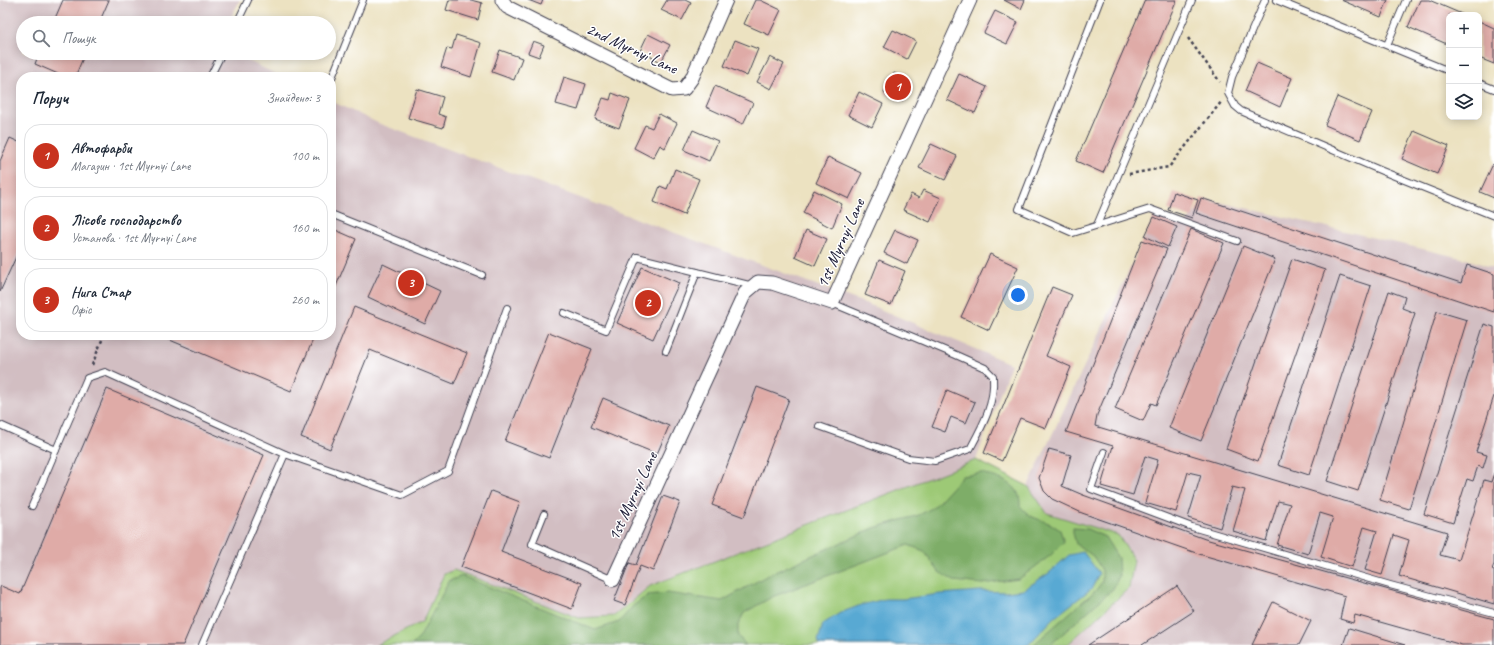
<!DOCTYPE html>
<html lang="uk">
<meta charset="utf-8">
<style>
:root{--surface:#fff;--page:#f6f6f7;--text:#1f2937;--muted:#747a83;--line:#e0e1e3;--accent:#c8321e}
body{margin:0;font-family:Caveat,sans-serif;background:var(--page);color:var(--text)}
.controls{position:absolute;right:12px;top:12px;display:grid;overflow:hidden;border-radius:8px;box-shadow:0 2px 10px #0003}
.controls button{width:36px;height:36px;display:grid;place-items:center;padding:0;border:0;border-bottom:1px solid var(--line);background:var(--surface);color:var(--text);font:20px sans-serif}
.you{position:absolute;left:1018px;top:295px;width:14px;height:14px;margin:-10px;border:3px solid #fff;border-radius:50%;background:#1a73e8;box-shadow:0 0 0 6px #1a73e833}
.badge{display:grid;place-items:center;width:26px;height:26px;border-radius:50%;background:var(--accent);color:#fff;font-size:13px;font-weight:700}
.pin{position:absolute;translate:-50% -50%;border:2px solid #fff;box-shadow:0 1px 4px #0006}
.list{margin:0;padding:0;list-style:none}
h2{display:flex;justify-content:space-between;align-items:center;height:52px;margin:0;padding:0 16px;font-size:17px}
h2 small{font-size:13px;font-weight:400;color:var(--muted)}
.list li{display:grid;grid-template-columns:26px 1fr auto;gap:12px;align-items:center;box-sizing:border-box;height:64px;margin:0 8px 8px;padding:0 8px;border:1px solid var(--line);border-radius:16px}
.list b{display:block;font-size:15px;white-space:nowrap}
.list p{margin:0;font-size:13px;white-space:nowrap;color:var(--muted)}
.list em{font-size:13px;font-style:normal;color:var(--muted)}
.icon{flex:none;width:22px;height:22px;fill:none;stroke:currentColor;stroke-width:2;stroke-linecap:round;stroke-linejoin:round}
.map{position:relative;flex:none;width:1494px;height:645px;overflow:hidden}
.search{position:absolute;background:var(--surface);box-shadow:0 2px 10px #0003;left:16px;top:16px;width:320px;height:44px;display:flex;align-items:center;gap:10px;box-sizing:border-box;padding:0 14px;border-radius:22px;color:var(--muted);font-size:15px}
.panel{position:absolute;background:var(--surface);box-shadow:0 2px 10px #0003;left:16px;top:72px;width:320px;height:268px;border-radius:16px}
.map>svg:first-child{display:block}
</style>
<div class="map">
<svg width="1494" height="645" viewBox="0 0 1494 645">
<rect width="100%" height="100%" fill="#fff"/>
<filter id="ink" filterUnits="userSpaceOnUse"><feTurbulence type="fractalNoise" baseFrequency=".025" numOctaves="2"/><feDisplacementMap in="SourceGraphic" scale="8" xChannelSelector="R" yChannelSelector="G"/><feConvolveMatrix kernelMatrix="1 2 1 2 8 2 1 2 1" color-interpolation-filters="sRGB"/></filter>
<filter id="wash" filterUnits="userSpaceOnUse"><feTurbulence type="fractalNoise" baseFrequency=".012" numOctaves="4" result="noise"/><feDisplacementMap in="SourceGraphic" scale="16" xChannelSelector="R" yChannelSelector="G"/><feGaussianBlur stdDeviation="0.9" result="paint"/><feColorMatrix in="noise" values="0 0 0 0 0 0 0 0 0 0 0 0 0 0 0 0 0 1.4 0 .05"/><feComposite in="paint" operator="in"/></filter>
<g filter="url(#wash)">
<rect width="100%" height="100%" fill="#ece2c1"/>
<g fill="#d2bec2">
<path d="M0,0H240L228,23H23V53H232L282,77H21V335H331V101L380,124L870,305L1011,364L976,460L650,586L614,616L579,618L454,570L444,574L422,622L376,645H0Z"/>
<path d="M1206,199L1466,259L1494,268V645H1067L1129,588L1117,535L1047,513L1028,486L1154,217L1186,223Z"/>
</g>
<path fill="#9dc976" stroke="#607658" d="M976,460L1028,486L1047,513L1118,535L1134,560L1129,588L1067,645H376L422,622L444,574L454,570L579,618L614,616L650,586Z"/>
<g fill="#7ead67" stroke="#506851">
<path d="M982,473C995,478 1015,481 1019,496C1020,499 1020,503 1020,506L1030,516L1051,524L1060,530L1064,542L1051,555L1019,579L982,584L954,581L939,572L924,551L908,545L772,597L744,613L738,625V636L746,645H412L420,637L449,581L462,576L595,630L619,622L633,606L648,595L667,593L722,601L768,575L874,528L919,515L934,507L962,476Z"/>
<path d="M1073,528L1087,529L1105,537L1118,558L1119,576L1113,589L1050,645H1033L1096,590L1102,582V570L1093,556L1076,544L1073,533Z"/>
</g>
<path fill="#58a9d3" stroke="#3d6687" d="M1083,552L1099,573L1092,588L1054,618L1028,645H820L818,641L823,624L840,613L861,605L885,599H903L940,594L980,591L1005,592L1023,590L1049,573L1069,555Z"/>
<g id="blocks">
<g fill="#dfaba7">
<path d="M63,0H109L99,23H53Z"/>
<path d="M449,0H471L482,3L478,20L446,10Z"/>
<path d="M528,0H543L541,5Z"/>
<path d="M667,0H685L691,3L682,20L661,10Z"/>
<path d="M755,0H760L781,10L769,35L744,24Z"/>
<path d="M1004,0H1025L1021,9Z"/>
<path d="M1145,0H1177L1103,173L1076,161Z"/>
<path d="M1341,0H1388L1381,17Z"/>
<path d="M1420,0H1429L1464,15H1449V45L1408,27Z"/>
<path d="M995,11L1018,22L1007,44L984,33Z"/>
<path d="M1479,21L1494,28V64L1479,58Z"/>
<path d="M893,30L916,41L907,59L884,47Z"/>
<path d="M648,34L670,45L661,62L640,51Z"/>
<path d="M456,35L481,43L471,77L441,67L447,48L452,49Z"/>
<path d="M735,40L758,49L747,76L724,66Z"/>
<path d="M533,41L544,45L539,57L528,53Z"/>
<path d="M500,50L522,58L514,80L492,72Z"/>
<path d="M39,53H85L75,77H65L35,64Z"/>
<path d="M770,57L784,64L771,89L757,82Z"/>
<path d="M1257,63L1292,78L1280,107L1245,91Z"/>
<path d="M894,73L911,81L902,101L884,93Z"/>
<path d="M959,74L987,87L975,113L947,100Z"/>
<path d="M564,77L586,84L578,110L556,104Z"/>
<path d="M715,86L753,103L743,124L706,107Z"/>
<path d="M417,89L443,97L438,114L446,117L443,128L408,118Z"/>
<path d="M859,92L883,104L872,127L848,115Z"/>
<path d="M612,93L630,100L619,128L595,119L603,98L610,100Z"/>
<path d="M1337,97L1372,112L1360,140L1325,125Z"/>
<path d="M659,114L677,123L665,148L660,145L653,158L634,148L645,125L652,128Z"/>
<path d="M693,130L718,141L709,161L684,150Z"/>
<path d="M1414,131L1449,146L1437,174L1402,159Z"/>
<path d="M10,138L21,143V246L0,292V161Z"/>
<path d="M931,144L957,156L945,180L919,168Z"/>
<path d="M828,157L862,173L849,199L816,183Z"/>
<path d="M1493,164L1494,165V198L1480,192Z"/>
<path d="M675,169L699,179L684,215L654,202L660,186L667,189Z"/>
<path d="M814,190L842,204L832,228L803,213Z"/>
<path d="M923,190L941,198L930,222L903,210L911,194L919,198Z"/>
<path d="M1174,192L1198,200L1192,218L1168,210Z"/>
<path d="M1201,198L1461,283L1467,265L1494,274V312L1196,213Z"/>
<path d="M1154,217L1177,227L1168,247L1145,236Z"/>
<path d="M331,228L356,239L331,298Z"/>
<path d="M1191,229L1224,243L1156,405L1151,403L1143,421L1115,409Z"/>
<path d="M806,230L827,239L815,266L795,257Z"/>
<path d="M895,230L918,240L907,264L884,253Z"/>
<path d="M1142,240L1167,249L1097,415L1095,426L1447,532L1440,555L1459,560L1484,480L1491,482L1494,473V564L1492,570L1494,571V604L1399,576L1409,540L1394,535L1382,575L1365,570L1377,531L1364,527L1352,567L1321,557L1333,517L1320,513L1308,554L1277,545L1290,504L1278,501L1266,541L1233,531L1245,490L1232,487L1220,528L1188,518L1201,475L1188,472L1176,512L1145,503L1158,460L1145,456L1133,495L1101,486L1113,446L1066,432Z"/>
<path d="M1243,246L1275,259L1201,441L1169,428Z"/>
<path d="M990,254L1018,267L989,330L961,317Z"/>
<path d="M1292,259L1325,270L1258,461L1226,449Z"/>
<path d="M879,260L905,271L891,305L865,295Z"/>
<path d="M383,264L440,291L425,324L368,297Z"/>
<path d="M642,267L679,283L653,339L617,323Z"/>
<path d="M1340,276L1371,286L1309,475L1278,465Z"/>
<path d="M1052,287L1072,295L1046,356L1071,367L1046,428L1020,418L1002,461L984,453Z"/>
<path d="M1389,291L1405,297L1402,308L1415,313L1358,491L1327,481Z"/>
<path d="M354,307L467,353L454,384L370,350L330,449L301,437Z"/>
<path d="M1437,311L1467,320L1409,509L1380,500Z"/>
<path d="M1484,324L1494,327V396L1476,452L1487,455L1483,468L1478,466L1473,481L1467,479L1453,523L1424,514Z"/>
<path d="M549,332L592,349L549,458L505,441Z"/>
<path d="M158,335H315L291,391Z"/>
<path d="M757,387L789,399L744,517L712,505Z"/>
<path d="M107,389L264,455L183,645H0V588L1,586L20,594Z"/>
<path d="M947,390L975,402L966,423L951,417L945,432L932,427Z"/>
<path d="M603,398L669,426L657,454L591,427Z"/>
<path d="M1049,449L1071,455L1062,486L1083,495L1205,539L1494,619V645H1462L1355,615L1353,623L1340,619L1345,596L1199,554L1082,513L1052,499L1044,491L1039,478Z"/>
<path d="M491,491L520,502L501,552L582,583L572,609L461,567Z"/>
<path d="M663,496L680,502L653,571L640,566L625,605L614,601L629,563L636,565Z"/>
<path d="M1177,586L1194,611L1142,645H1088Z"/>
<path d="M1273,602L1311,621L1299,645H1252Z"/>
<path d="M1349,628L1405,645H1343Z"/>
</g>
</g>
</g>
<g filter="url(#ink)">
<use href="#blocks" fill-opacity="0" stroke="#403f4f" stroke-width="1"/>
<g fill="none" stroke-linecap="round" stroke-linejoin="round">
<defs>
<g id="lane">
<path d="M1100,0L1019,209L1073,233L1150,209L1237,241"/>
<path d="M1265,0L1232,77L1228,93L1235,106L1241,111L1382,171L1494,216"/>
<path d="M1276,0L1449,71"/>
<path d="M237,23L248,0"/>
<path d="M1387,45L1406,0"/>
<path d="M210,77L222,53"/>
<path d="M331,80L363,0"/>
<path d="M1479,83L1494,89"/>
<path d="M331,214L482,275"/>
<path d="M1097,225L1192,0"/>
<path d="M564,313L606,330L637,257L753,286"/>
<path d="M666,351L697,272"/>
<path d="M0,425L56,450L87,378L105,372L285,454L202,645"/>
<path d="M819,426L908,458L935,461L970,449C983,425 995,404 993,376L985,368L956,355L832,303"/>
<path d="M1104,452L1091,489L1192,527L1390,585L1494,613"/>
<path d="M285,454L402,495L448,471L507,308"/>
<path d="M32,506L56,450"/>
<path d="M544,514L532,544L613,580"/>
</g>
<g id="street">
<path d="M502,0L507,7L672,90L684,89L692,78L726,0"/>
<path d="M613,580L745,293L758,282L772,283L832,303L970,0"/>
</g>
</defs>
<use href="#lane" stroke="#403f4f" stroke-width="8"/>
<use href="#street" stroke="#403f4f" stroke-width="15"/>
<g stroke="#403f4f" stroke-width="2.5" stroke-dasharray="3 3" stroke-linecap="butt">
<path d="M1188,38L1220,82"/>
<path d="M1129,174L1169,167L1222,101"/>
<path d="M92,365L104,335"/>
</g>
<use href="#lane" stroke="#fff" stroke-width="6"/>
<use href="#street" stroke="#fff" stroke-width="13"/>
</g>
</g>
<g text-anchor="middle" stroke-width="3" stroke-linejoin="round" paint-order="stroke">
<g font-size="17" fill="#22223b" stroke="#fff">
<text transform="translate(632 48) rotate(25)" y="6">2nd Myrnyi Lane</text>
<text transform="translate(840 243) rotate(-66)" y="6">1st Myrnyi Lane</text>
<text transform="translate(632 496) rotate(-65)" y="6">1st Myrnyi Lane</text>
</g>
</g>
</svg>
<div class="controls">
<button>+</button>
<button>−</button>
<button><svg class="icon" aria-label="layers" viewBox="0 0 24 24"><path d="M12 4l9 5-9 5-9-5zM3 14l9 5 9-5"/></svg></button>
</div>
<div class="you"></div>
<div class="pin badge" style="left:898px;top:87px">1</div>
<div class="pin badge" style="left:648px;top:303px">2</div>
<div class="pin badge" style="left:411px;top:283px">3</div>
<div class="search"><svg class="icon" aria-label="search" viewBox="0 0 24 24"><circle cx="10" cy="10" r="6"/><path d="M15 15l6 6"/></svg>Пошук</div>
<section class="panel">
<h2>Поруч<small>Знайдено: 3</small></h2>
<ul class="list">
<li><span class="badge">1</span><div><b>Автофарби</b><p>Магазин · 1st Myrnyi Lane</p></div><em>100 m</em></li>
<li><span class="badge">2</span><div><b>Лісове господарство</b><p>Установа · 1st Myrnyi Lane</p></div><em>160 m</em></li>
<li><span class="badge">3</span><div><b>Нига Стар</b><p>Офіс</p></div><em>260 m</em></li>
</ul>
</section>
</div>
